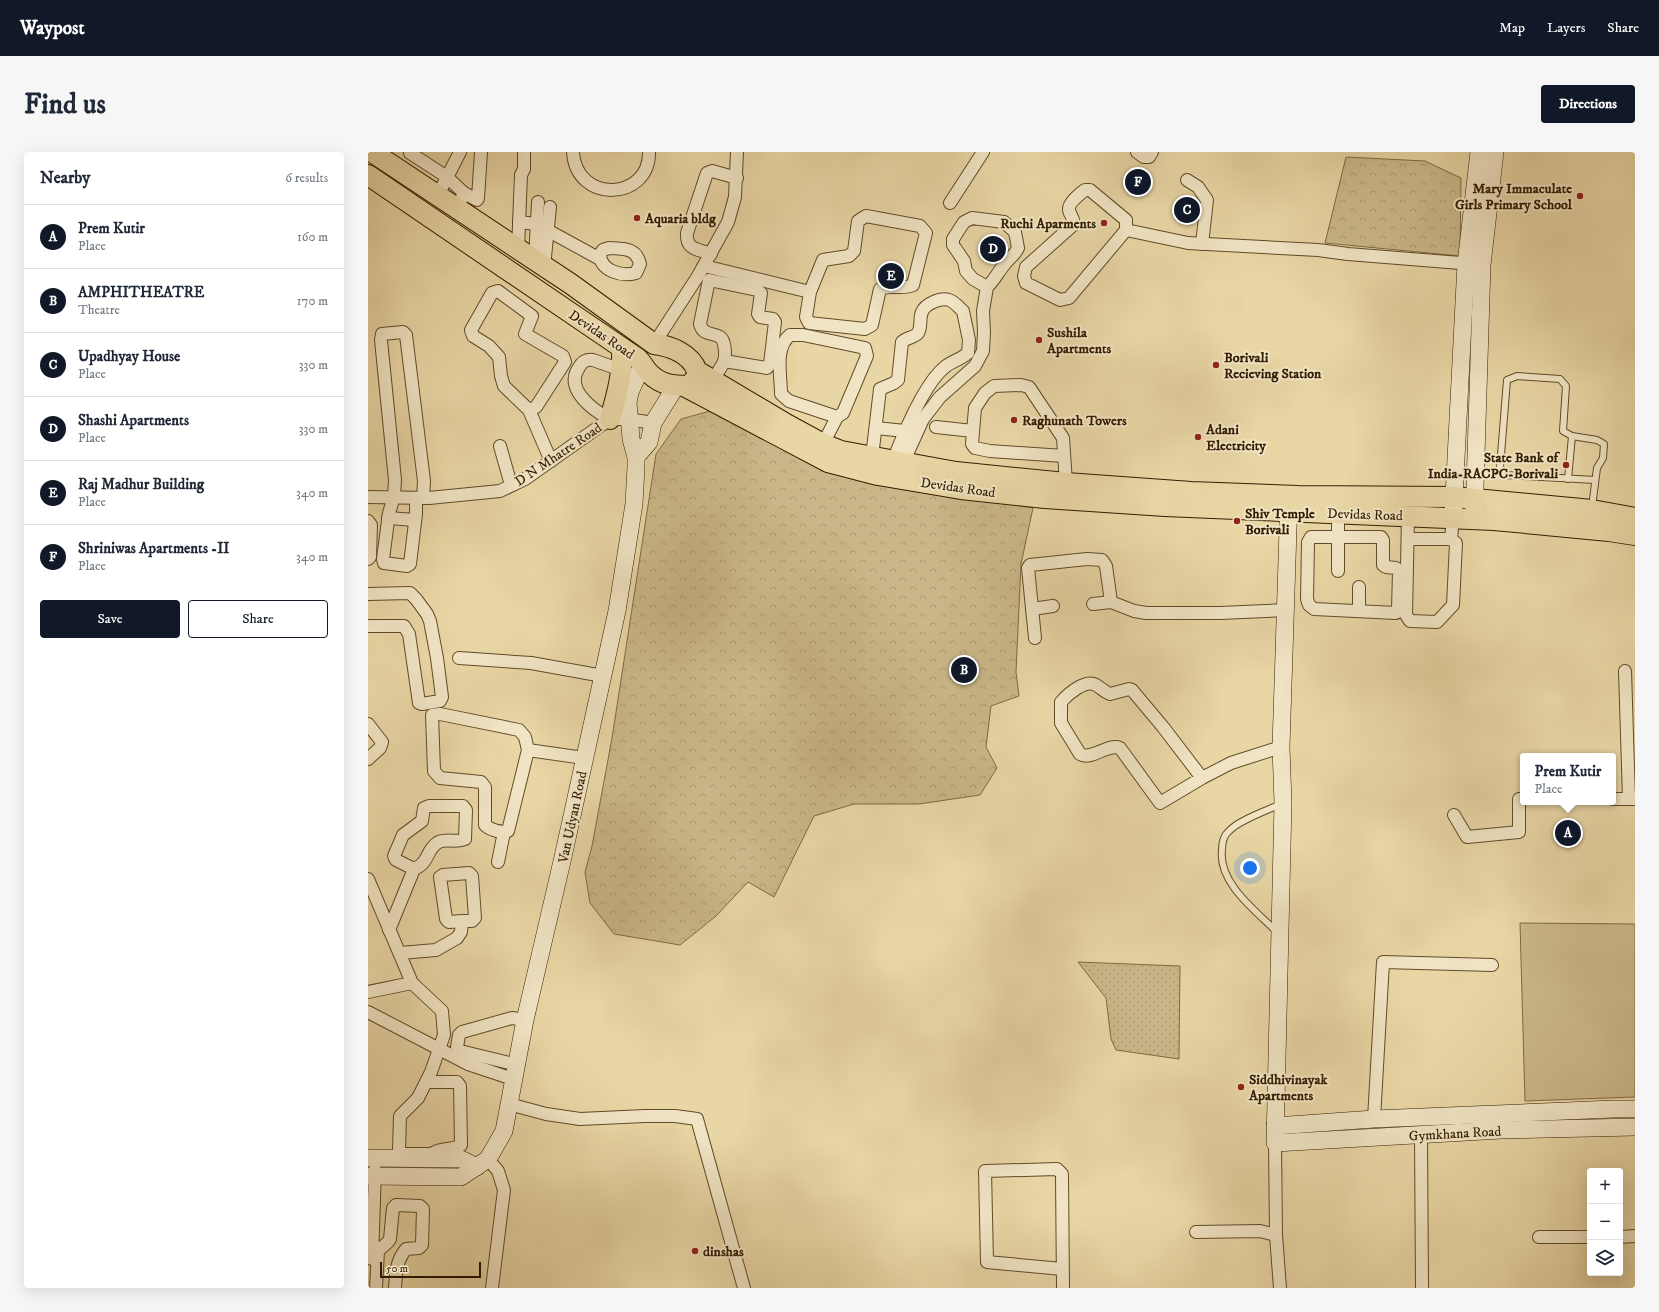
<!DOCTYPE html>
<meta charset="utf-8">
<style>
:root{--surface:#fff;--page:#f6f6f7;--text:#1f2937;--muted:#747a83;--line:#e0e1e3;--accent:#111827}
body{margin:0;font-family:"IM FELL DW Pica",serif;background:var(--page);color:var(--text)}
.controls{position:absolute;right:12px;bottom:12px;display:grid;overflow:hidden;border-radius:4px;box-shadow:0 4px 16px #0002}
.controls button{width:36px;height:36px;display:grid;place-items:center;padding:0;border:0;border-bottom:1px solid var(--line);background:var(--surface);color:var(--text);font:20px sans-serif}
.scale{position:absolute;left:12px;bottom:10px;width:101px;box-sizing:border-box;padding-left:4px;border:2px solid #321d00;border-top:0;font-size:11px;line-height:14px;white-space:nowrap;color:#321d00;-webkit-text-stroke:3px #f1e4c4;paint-order:stroke}
.you{position:absolute;left:882px;top:716px;width:14px;height:14px;margin:-10px;border:3px solid #fff;border-radius:50%;background:#1a73e8;box-shadow:0 0 0 6px #1a73e833}
.badge{display:grid;place-items:center;width:26px;height:26px;border-radius:50%;background:var(--accent);color:#fff;font-size:13px;font-weight:700}
.pin{position:absolute;translate:-50% -50%;border:2px solid #fff;box-shadow:0 1px 4px #0006}
.popup{position:absolute;left:1152px;top:601px;width:96px;height:52px;box-sizing:border-box;display:grid;place-content:center;border-radius:4px;background:var(--surface);filter:drop-shadow(0 1px 3px #0005);font-size:13px;white-space:nowrap;color:var(--muted)}
.popup b{font-size:15px;color:var(--text)}
.popup::after{content:'';position:absolute;left:50%;top:100%;margin-left:-8px;border:8px solid transparent;border-top-color:var(--surface)}
.list{margin:0;padding:0;list-style:none}
h2{display:flex;justify-content:space-between;align-items:center;height:52px;margin:0;padding:0 16px;font-size:17px}
h2 small{font-size:13px;font-weight:400;color:var(--muted)}
.list li{display:grid;grid-template-columns:26px 1fr auto;gap:12px;align-items:center;box-sizing:border-box;height:64px;padding:0 16px;border-top:1px solid var(--line)}
.list b{display:block;font-size:15px;white-space:nowrap}
.list p{margin:0;font-size:13px;white-space:nowrap;color:var(--muted)}
.list em{font-size:13px;font-style:normal;color:var(--muted)}
.actions{display:flex;gap:8px;padding:12px 16px}
.actions a{flex:1;padding:9px 0;border:1px solid var(--accent);border-radius:4px;text-align:center;font-size:14px;color:var(--accent)}
.actions .main{background:var(--accent);color:#fff}
.icon{flex:none;width:22px;height:22px;fill:none;stroke:currentColor;stroke-width:2;stroke-linecap:round;stroke-linejoin:round}
.map{position:relative;flex:none;width:1267px;height:1136px;overflow:hidden;border-radius:4px}
header{display:flex;align-items:center;gap:24px;box-sizing:border-box;height:56px;padding:0 20px;background:var(--accent);color:#fff}
header strong{font-size:19px}
nav{display:flex;gap:22px;margin-inline-start:auto;font-size:14px}
.intro{display:flex;align-items:center;justify-content:space-between;box-sizing:border-box;height:96px;padding:0 24px}
h1{margin:0;font-size:28px}
.button{padding:10px 18px;border-radius:4px;background:var(--accent);color:#fff;font-size:14px;font-weight:700}
main{display:flex;gap:24px;padding:0 24px}
aside{flex:1;background:var(--surface);border-radius:4px;box-shadow:0 4px 16px #0002}
.map>svg:first-child{display:block}
</style>
<header>
<strong>Waypost</strong>
<nav><a>Map</a><a>Layers</a><a>Share</a></nav>
</header>
<div class="intro"><h1>Find us</h1><a class="button">Directions</a></div>
<main>
<aside>
<h2>Nearby<small>6 results</small></h2>
<ul class="list">
<li><span class="badge">A</span><div><b>Prem Kutir</b><p>Place</p></div><em>160 m</em></li>
<li><span class="badge">B</span><div><b>AMPHITHEATRE</b><p>Theatre</p></div><em>170 m</em></li>
<li><span class="badge">C</span><div><b>Upadhyay House</b><p>Place</p></div><em>330 m</em></li>
<li><span class="badge">D</span><div><b>Shashi Apartments</b><p>Place</p></div><em>330 m</em></li>
<li><span class="badge">E</span><div><b>Raj Madhur Building</b><p>Place</p></div><em>340 m</em></li>
<li><span class="badge">F</span><div><b>Shriniwas Apartments -II</b><p>Place</p></div><em>340 m</em></li>
</ul>
<div class="actions"><a class="main">Save</a><a>Share</a></div>
</aside>
<div class="map">
<svg width="1267" height="1136" viewBox="0 0 1267 1136">
<defs>
<pattern id="grass-dots" width="8" height="8" patternUnits="userSpaceOnUse"><rect width="8" height="8" fill="#cab789"/><path d="M2 2h.1M6 6h.1" fill="none" stroke="#ae9d74" stroke-width="1.8" stroke-linecap="round"/></pattern>
<pattern id="park-crowns" width="20" height="18" patternUnits="userSpaceOnUse"><rect width="20" height="18" fill="#cab789"/><path d="M2 6a3 3 0 1 1 6 0M12 15a3 3 0 1 1 6 0" fill="none" stroke="#ae9d74"/></pattern>
</defs>
<rect width="100%" height="100%" fill="#e9d6a5"/>
<filter id="stains"><feTurbulence type="fractalNoise" baseFrequency=".005" numOctaves="4"/><feColorMatrix values="0 0 0 0 .2 0 0 0 0 .09 0 0 0 0 .02 0 0 0 .5 -.17"/></filter>
<radialGradient id="worn" r=".72"><stop offset=".6" stop-color="#630" stop-opacity="0"/><stop offset="1" stop-color="#630" stop-opacity=".3"/></radialGradient>
<path fill="url(#grass-dots)" stroke="#7e6a44" d="M710,810L812,814L811,907L748,898L743,887L738,846Z"/>
<g fill="url(#park-crowns)" stroke="#7e6a44">
<path d="M978,5L1057,9L1093,26L1092,104L957,91Z"/>
<path d="M342,259L469,323L592,341L665,356L653,412L648,520L651,544L623,554L618,595L629,616L612,643L551,652H486L446,664L406,745L380,730L348,764L312,793L246,782L222,751L217,720L224,694L244,586L288,302L313,267Z"/>
</g>
<path fill="#cab789" stroke="#7e6a44" d="M1152,771L1267,772V945L1157,949Z"/>
<g fill="none" stroke-linecap="round" stroke-linejoin="round">
<defs>
<g id="lane">
<path d="M1200,327L1204,284"/>
<path d="M1224,355L1229,316L1235,306L1236,292L1229,288L1204,284L1195,279L1198,234L1192,227L1149,224L1139,228L1132,315L1137,323L1227,328"/>
<path d="M909,780C888,759 850,731 854,698C854,691 855,684 861,679C871,668 900,658 913,652"/>
</g>
<g id="street">
<path d="M205,0C208,52 282,49 281,0"/>
<path d="M769,0L776,5H781L784,0"/>
<path d="M42,1L79,25L96,41L89,57"/>
<path d="M819,28L830,35L839,48L834,92"/>
<path d="M96,41L109,48L110,46L113,0"/>
<path d="M70,43L92,0"/>
<path d="M582,51L615,0"/>
<path d="M151,70L168,72L232,107"/>
<path d="M758,78V68L722,38H717C712,42 700,51 701,58C702,64 707,66 705,73L658,115L656,124L658,131L692,148L701,146L758,78L820,91L950,98L980,102L1105,112"/>
<path d="M241,96C255,97 268,95 272,112L268,121C254,125 232,119 232,102L235,98Z"/>
<path d="M150,97L153,23L156,17V0"/>
<path d="M343,102C329,97 318,98 319,81L339,21L344,19L369,26"/>
<path d="M167,108L170,50"/>
<path d="M336,114L442,140L438,165L441,171L497,177L504,173L512,137C523,132 534,138 545,133L558,81L552,74L498,64L490,69L486,99L481,104L455,108L442,140"/>
<path d="M176,115L182,55"/>
<path d="M286,192L330,124L360,70L367,45L369,0"/>
<path d="M345,228C348,222 354,215 356,209C358,203 357,188 352,185C344,180 335,184 332,172L341,128L389,138L393,141L390,162L392,165L405,167L407,170L402,212L399,216L356,209"/>
<path d="M161,258L168,255L197,210L195,204L157,182L164,164L130,139L124,141L103,178L105,184L121,194L131,205L133,224L136,234L161,258L183,309"/>
<path d="M242,267C226,259 197,238 210,217C214,210 217,207 225,208L259,220"/>
<path d="M568,275L605,279"/>
<path d="M508,276L537,279"/>
<path d="M455,292L469,265L475,261L499,204L497,196L435,183H422C406,196 413,223 413,242L421,249L469,265"/>
<path d="M132,294L143,333"/>
<path d="M696,304L622,299L607,296L604,292L607,256L617,241L626,234L653,233L661,235L695,286L698,331"/>
<path d="M504,305L512,237L526,231L530,228L534,190C539,185 546,186 550,181C554,175 551,166 554,160C557,152 573,145 581,148C586,149 591,156 595,159L601,188L600,201C593,207 585,209 578,214C556,231 535,283 525,309"/>
<path d="M535,311L555,267L572,245L607,214L615,199L616,180L615,159L619,135C626,129 630,120 636,113C641,106 647,103 650,96L647,80L636,70L604,66L596,70L585,87V93L596,109L598,119L605,127L619,135"/>
<path d="M0,345L61,346L132,339L157,327L242,267H260L285,271"/>
<path d="M48,346V362L42,412L39,414L16,411L15,407L21,361L26,345L27,328L13,188L14,182L35,180L38,183L56,329L55,346"/>
<path d="M970,361V419"/>
<path d="M1040,364L1038,463L1042,469L1069,470L1085,453L1088,391L1083,387L1085,365"/>
<path d="M20,366L47,368"/>
<path d="M0,369L3,373L2,405L0,407"/>
<path d="M943,385H1013L1015,388V413L1018,415L1028,416L1031,419L1030,458L1028,461L946,457L941,453L939,447L940,390Z"/>
<path d="M1040,387H1083"/>
<path d="M0,442L42,441L48,447L59,462L62,469L69,506L74,545L72,549L54,552L51,551L41,482L36,474H0"/>
<path d="M725,452L743,450"/>
<path d="M664,457L685,454"/>
<path d="M991,459V435"/>
<path d="M667,486L660,416L662,413L719,407L734,408L738,414L743,450L766,459L778,461H852L918,458"/>
<path d="M91,506L163,511L235,524"/>
<path d="M1257,519L1261,647"/>
<path d="M0,572L14,590L12,596L0,607"/>
<path d="M160,598L140,679C133,681 122,678 117,673V635L113,630L72,626L66,619L64,563L72,562L151,578L157,585L160,598L216,606"/>
<path d="M834,626L795,575L764,538L761,537L742,542C737,540 733,536 728,533C717,527 700,542 693,550V571L712,602C724,609 739,591 752,596L792,651L834,626L863,611L913,595"/>
<path d="M1245,647H1267"/>
<path d="M1086,663L1099,685L1151,680V647H1155"/>
<path d="M130,710L136,680"/>
<path d="M0,727L44,831L0,840"/>
<path d="M21,778L46,717C62,710 57,700 69,691C76,686 89,691 97,687L98,658L95,654H61L56,656L54,669L35,683L26,704L28,708L46,717"/>
<path d="M32,801L68,798L89,786L93,780L94,769H104L107,766L104,724L101,721L75,723L72,725L78,767L81,770L94,769"/>
<path d="M44,831L74,859L76,883L63,920L50,946L32,964L31,999L34,1002H64C72,995 84,999 93,993L92,934L89,930H59"/>
<path d="M0,860L100,912L145,927"/>
<path d="M141,911L92,899L89,895L91,883L94,880L144,866L157,868"/>
<path d="M141,952L178,962L212,967L277,964H307L329,967L376,1136"/>
<path d="M1006,967L1015,810L1124,813"/>
<path d="M1053,983L1054,1136"/>
<path d="M907,991L908,1083L912,1136"/>
<path d="M120,1007L130,1019L136,1038L124,1136"/>
<path d="M828,1080L892,1079L908,1083"/>
<path d="M1171,1085H1222"/>
<path d="M1252,1085L1267,1084"/>
<path d="M4,1107L7,1018"/>
<path d="M694,1117L619,1110L617,1019L689,1017L694,1022L695,1136"/>
<path d="M8,1136L10,1099C14,1094 20,1092 22,1087L25,1056L28,1053L52,1054L55,1057L54,1093L51,1096L38,1097C28,1109 28,1121 27,1136"/>
</g>
<g id="secondary">
<path d="M268,305L281,290L285,271L308,234"/>
<path d="M921,346L913,595L915,651L907,991L1133,978L1267,975"/>
<path d="M1085,365L1098,112L1111,0"/>
<path d="M1106,367L1114,113L1127,0"/>
<path d="M907,974L1006,967L1245,957H1267"/>
<path d="M0,1006L93,1007L109,1015"/>
<path d="M0,1024L93,1025L120,1007L136,979L157,868L195,705L249,459L266,352L268,315V305L263,287L260,250L262,240L275,212"/>
</g>
<g id="primary">
<path d="M4,0L203,132L286,192C303,194 323,202 329,219L420,273L455,292L473,299L588,320L698,331L823,340L930,344L1086,345L1224,358L1267,366"/>
<path d="M0,23L269,206C274,210 276,216 281,221C293,233 306,235 323,233L326,228"/>
<path d="M316,234L460,310L510,323L593,337L677,346L797,354L1126,368L1241,379L1267,383"/>
<path d="M242,267C249,243 255,221 254,196"/>
</g>
</defs>
<use href="#lane" stroke="#604b29" stroke-width="8"/>
<use href="#street" stroke="#604b29" stroke-width="14"/>
<use href="#secondary" stroke="#321d00" stroke-width="18"/>
<use href="#primary" stroke="#321d00" stroke-width="22"/>
<use href="#lane" stroke="#f1e4c4" stroke-width="6"/>
<use href="#street" stroke="#f1e4c4" stroke-width="12"/>
<use href="#secondary" stroke="#f1e4c4" stroke-width="17"/>
<use href="#primary" stroke="#e9d6a5" stroke-width="20"/>
</g>
<g fill="#8f2418" stroke="#f1e4c4" stroke-width="1.5">
<circle cx="1212" cy="44" r="4"/>
<circle cx="269" cy="66" r="4"/>
<circle cx="736" cy="71" r="4"/>
<circle cx="671" cy="188" r="4"/>
<circle cx="848" cy="213" r="4"/>
<circle cx="646" cy="268" r="4"/>
<circle cx="830" cy="285" r="4"/>
<circle cx="1198" cy="313" r="4"/>
<circle cx="869" cy="369" r="4"/>
<circle cx="873" cy="935" r="4"/>
<circle cx="327" cy="1099" r="4"/>
</g>
<g text-anchor="middle" stroke-width="4" stroke-linejoin="round" paint-order="stroke">
<g font-size="14" font-weight="bold" fill="#321d00" stroke="#f1e4c4" text-anchor="start">
<text x="1204" y="41" text-anchor="end">Mary Immaculate<tspan x="1204" dy="16">Girls Primary School</tspan></text>
<text x="277" y="71">Aquaria bldg</text>
<text x="728" y="76" text-anchor="end">Ruchi Aparments</text>
<text x="679" y="185">Sushila<tspan x="679" dy="16">Apartments</tspan></text>
<text x="856" y="210">Borivali<tspan x="856" dy="16">Recieving Station</tspan></text>
<text x="654" y="273">Raghunath Towers</text>
<text x="838" y="282">Adani<tspan x="838" dy="16">Electricity</tspan></text>
<text x="1190" y="310" text-anchor="end">State Bank of<tspan x="1190" dy="16">India-RACPC-Borivali</tspan></text>
<text x="877" y="366">Shiv Temple<tspan x="877" dy="16">Borivali</tspan></text>
<text x="881" y="932">Siddhivinayak<tspan x="881" dy="16">Apartments</tspan></text>
<text x="335" y="1104">dinshas</text>
</g>
<g font-size="14" fill="#321d00" stroke="#f1e4c4">
<text transform="translate(234 182) rotate(34)" y="5">Devidas Road</text>
<text transform="translate(190 302) rotate(-34)" y="5">D N Mhatre Road</text>
<text transform="translate(590 335) rotate(8)" y="5">Devidas Road</text>
<text transform="translate(997 362) rotate(2)" y="5">Devidas Road</text>
<text transform="translate(204 665) rotate(-78)" y="5">Van Udyan Road</text>
<text transform="translate(1087 981) rotate(-3)" y="5">Gymkhana Road</text>
</g>
</g>
<rect width="100%" height="100%" filter="url(#stains)"/>
<rect width="100%" height="100%" fill="url(#worn)"/>
</svg>
<div class="controls">
<button>+</button>
<button>−</button>
<button><svg class="icon" aria-label="layers" viewBox="0 0 24 24"><path d="M12 4l9 5-9 5-9-5zM3 14l9 5 9-5"/></svg></button>
</div>
<div class="scale">50 m</div>
<div class="you"></div>
<div class="pin badge" style="left:1200px;top:681px">A</div>
<div class="popup"><b>Prem Kutir</b>Place</div>
<div class="pin badge" style="left:596px;top:518px">B</div>
<div class="pin badge" style="left:819px;top:58px">C</div>
<div class="pin badge" style="left:625px;top:97px">D</div>
<div class="pin badge" style="left:523px;top:124px">E</div>
<div class="pin badge" style="left:770px;top:30px">F</div>
</div>
</main>
